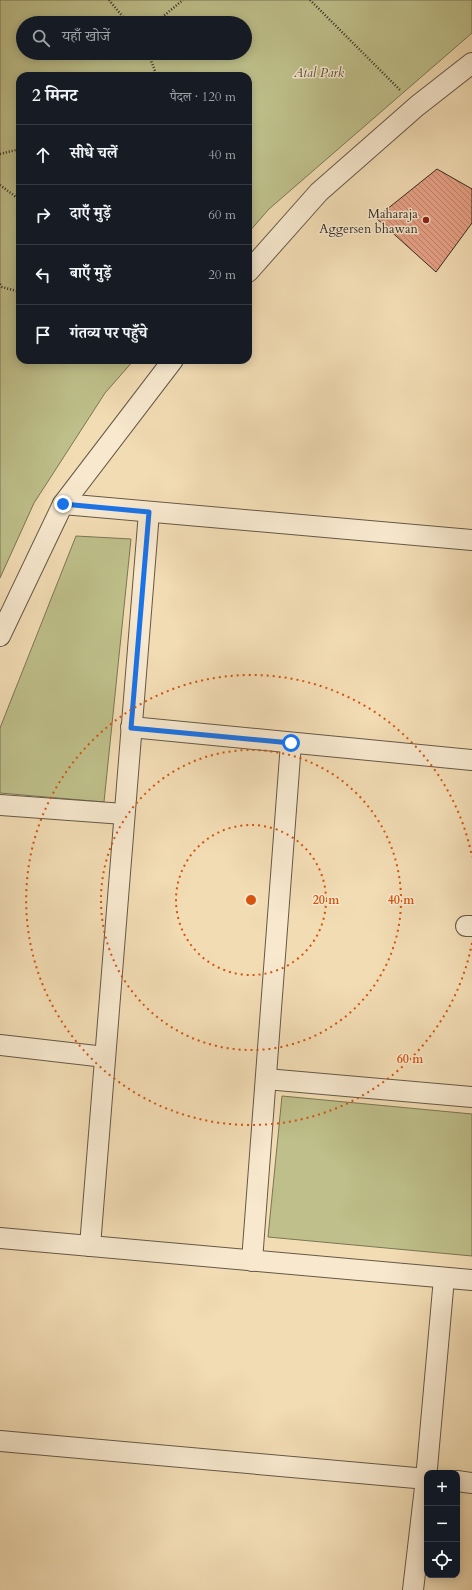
<!DOCTYPE html>
<html lang="hi">
<meta charset="utf-8">
<style>
:root{--surface:#171b24;--page:#20242c;--text:#f1f3f6;--muted:#9ea1a6;--line:#363941}
body{margin:0;font-family:Cardo,"Noto Serif Devanagari",serif;background:var(--page);color:var(--text)}
.controls{position:absolute;right:12px;bottom:12px;display:grid;overflow:hidden;border-radius:8px;box-shadow:0 2px 10px #0003}
.controls button{width:36px;height:36px;display:grid;place-items:center;padding:0;border:0;border-bottom:1px solid var(--line);background:var(--surface);color:var(--text);font:20px sans-serif}
.stop{position:absolute;width:12px;height:12px;margin:-9px;border:3px solid #1a73e8;border-radius:50%;background:#fff}
.stop.end{background:#1a73e8;border-color:#fff;box-shadow:0 1px 4px #0008}
.list{margin:0;padding:0;list-style:none}
h2{display:flex;justify-content:space-between;align-items:center;height:52px;margin:0;padding:0 16px;font-size:17px}
h2 small{font-size:13px;font-weight:400;color:var(--muted)}
.list li{display:grid;grid-template-columns:26px 1fr auto;gap:12px;align-items:center;box-sizing:border-box;height:60px;padding:0 16px;border-top:1px solid var(--line)}
.list b{display:block;font-size:15px;white-space:nowrap}
.list em{font-size:13px;font-style:normal;color:var(--muted)}
.icon{flex:none;width:22px;height:22px;fill:none;stroke:currentColor;stroke-width:2;stroke-linecap:round;stroke-linejoin:round}
.map{position:relative;flex:none;width:472px;height:1590px;overflow:hidden}
.search{position:absolute;background:var(--surface);box-shadow:0 2px 10px #0003;left:16px;top:16px;width:236px;height:44px;display:flex;align-items:center;gap:10px;box-sizing:border-box;padding:0 14px;border-radius:22px;color:var(--muted);font-size:15px}
.panel{position:absolute;background:var(--surface);box-shadow:0 2px 10px #0003;left:16px;top:72px;width:236px;height:292px;border-radius:12px}
.map>svg:first-child{display:block}
</style>
<div class="map">
<svg width="472" height="1590" viewBox="0 0 472 1590">
<defs>
<pattern id="building-back-hatch" width="6" height="6" patternUnits="userSpaceOnUse"><rect width="6" height="6" fill="#e7a186"/><path d="M-1 5l2 2M0 0l6 6M5-1l2 2" fill="none" stroke="#bc836d"/></pattern>
</defs>
<rect width="100%" height="100%" fill="#f2dcb4"/>
<filter id="stains"><feTurbulence type="fractalNoise" baseFrequency=".005" numOctaves="4"/><feColorMatrix values="0 0 0 0 .2 0 0 0 0 .09 0 0 0 0 .02 0 0 0 .5 -.17"/></filter>
<radialGradient id="worn" r=".72"><stop offset=".6" stop-color="#630" stop-opacity="0"/><stop offset="1" stop-color="#630" stop-opacity=".3"/></radialGradient>
<g fill="#bebf8a" stroke="#7a7656" fill-rule="evenodd">
<path d="M0,0H472V33L269,209L248,233V76H20V360H134L105,393L34,503L0,578ZM23,23H245V53H23Z"/>
<path d="M76,536L131,539L104,802L0,793V728Z"/>
<path d="M282,1096L472,1114V1256L268,1237Z"/>
</g>
<path fill="url(#building-back-hatch)" stroke="#362c23" d="M437,169L472,189V223L436,272L376,218Z"/>
<g fill="none" stroke-linecap="round" stroke-linejoin="round">
<defs>
<g id="minor">
<path d="M248,272L319,192L417,106L472,63"/>
<path d="M63,504L472,540"/>
<path d="M0,636L63,504L173,360"/>
<path d="M131,727L472,760"/>
<path d="M0,805L124,814"/>
<path d="M466,926H472"/>
<path d="M0,1045L105,1057"/>
<path d="M266,1079L472,1097"/>
<path d="M0,1238L472,1280"/>
<path d="M90,1246L149,512"/>
<path d="M252,1261L291,743"/>
<path d="M0,1441L427,1479"/>
<path d="M457,1481L472,1483"/>
<path d="M413,1590L426,1479L444,1278"/>
</g>
</defs>
<use href="#minor" stroke="#655847" stroke-width="22"/>
<g stroke="#362c23" stroke-width="2.5" stroke-dasharray="1 2" stroke-linecap="butt">
<path d="M109,0L128,23"/>
<path d="M310,0L400,90"/>
<path d="M155,23L183,0"/>
<path d="M148,53L157,76"/>
<path d="M0,154L20,149"/>
<path d="M0,185L20,200"/>
<path d="M0,284L2,287L20,292"/>
</g>
<use href="#minor" stroke="#f7e8ce" stroke-width="20"/>
</g>
<g fill="none" stroke-linecap="round" stroke-linejoin="round">
<path stroke="#1a73e8" stroke-width="5" d="M63,504L149,512L131,728L291,743"/>
</g>
<g fill="none" stroke="#d6540e" stroke-width="2" stroke-dasharray="2 4">
<circle cx="251" cy="900" r="75"/>
<circle cx="251" cy="900" r="150"/>
<path d="M472 943A225 225 0 1 1 472 857"/>
</g>
<circle fill="#8f2418" stroke="#f7e8ce" stroke-width="1.5" cx="426" cy="220" r="4"/>
<g text-anchor="middle" stroke-width="3" stroke-linejoin="round" paint-order="stroke">
<g font-size="13" font-style="italic" fill="#58513d" stroke="#f7e8ce">
<text x="319" y="77">Atal Park</text>
</g>
<g font-size="13" fill="#362c23" stroke="#f7e8ce" text-anchor="end">
<text x="418" y="218">Maharaja<tspan x="418" dy="15">Aggersen bhawan</tspan></text>
</g>
</g>
<circle cx="251" cy="900" r="6" fill="#d6540e" stroke="#f7e8ce" stroke-width="2"/>
<g font-size="12" text-anchor="middle" font-weight="bold" fill="#d6540e" stroke="#f7e8ce" stroke-width="3" stroke-linejoin="round" paint-order="stroke">
<text x="326" y="904">20 m</text>
<text x="401" y="904">40 m</text>
<text x="410" y="1063">60 m</text>
</g>
<rect width="100%" height="100%" filter="url(#stains)"/>
<rect width="100%" height="100%" fill="url(#worn)"/>
</svg>
<div class="controls">
<button>+</button>
<button>−</button>
<button><svg class="icon" aria-label="locate" viewBox="0 0 24 24"><circle cx="12" cy="12" r="6"/><path d="M12 2v4M12 18v4M2 12h4M18 12h4"/></svg></button>
</div>
<div class="stop" style="left:291px;top:743px"></div>
<div class="stop end" style="left:63px;top:504px"></div>
<div class="search"><svg class="icon" aria-label="search" viewBox="0 0 24 24"><circle cx="10" cy="10" r="6"/><path d="M15 15l6 6"/></svg>यहाँ खोजें</div>
<section class="panel">
<h2>2 मिनट<small>पैदल · 120 m</small></h2>
<ul class="list">
<li><svg class="icon" aria-label="ahead" viewBox="0 0 24 24"><path d="M12 20V5M6 11l6-6 6 6"/></svg><div><b>सीधे चलें</b></div><em>40 m</em></li>
<li><svg class="icon" aria-label="right" viewBox="0 0 24 24"><path d="M7 20v-9h11M14 6l5 5-5 5"/></svg><div><b>दाएँ मुड़ें</b></div><em>60 m</em></li>
<li><svg class="icon" aria-label="left" viewBox="0 0 24 24"><path d="M17 20v-9H6M10 6l-5 5 5 5"/></svg><div><b>बाएँ मुड़ें</b></div><em>20 m</em></li>
<li><svg class="icon" aria-label="arrive" viewBox="0 0 24 24"><path d="M6 21V4h12l-3 4 3 4H6"/></svg><div><b>गंतव्य पर पहुँचे</b></div></li>
</ul>
</section>
</div>
